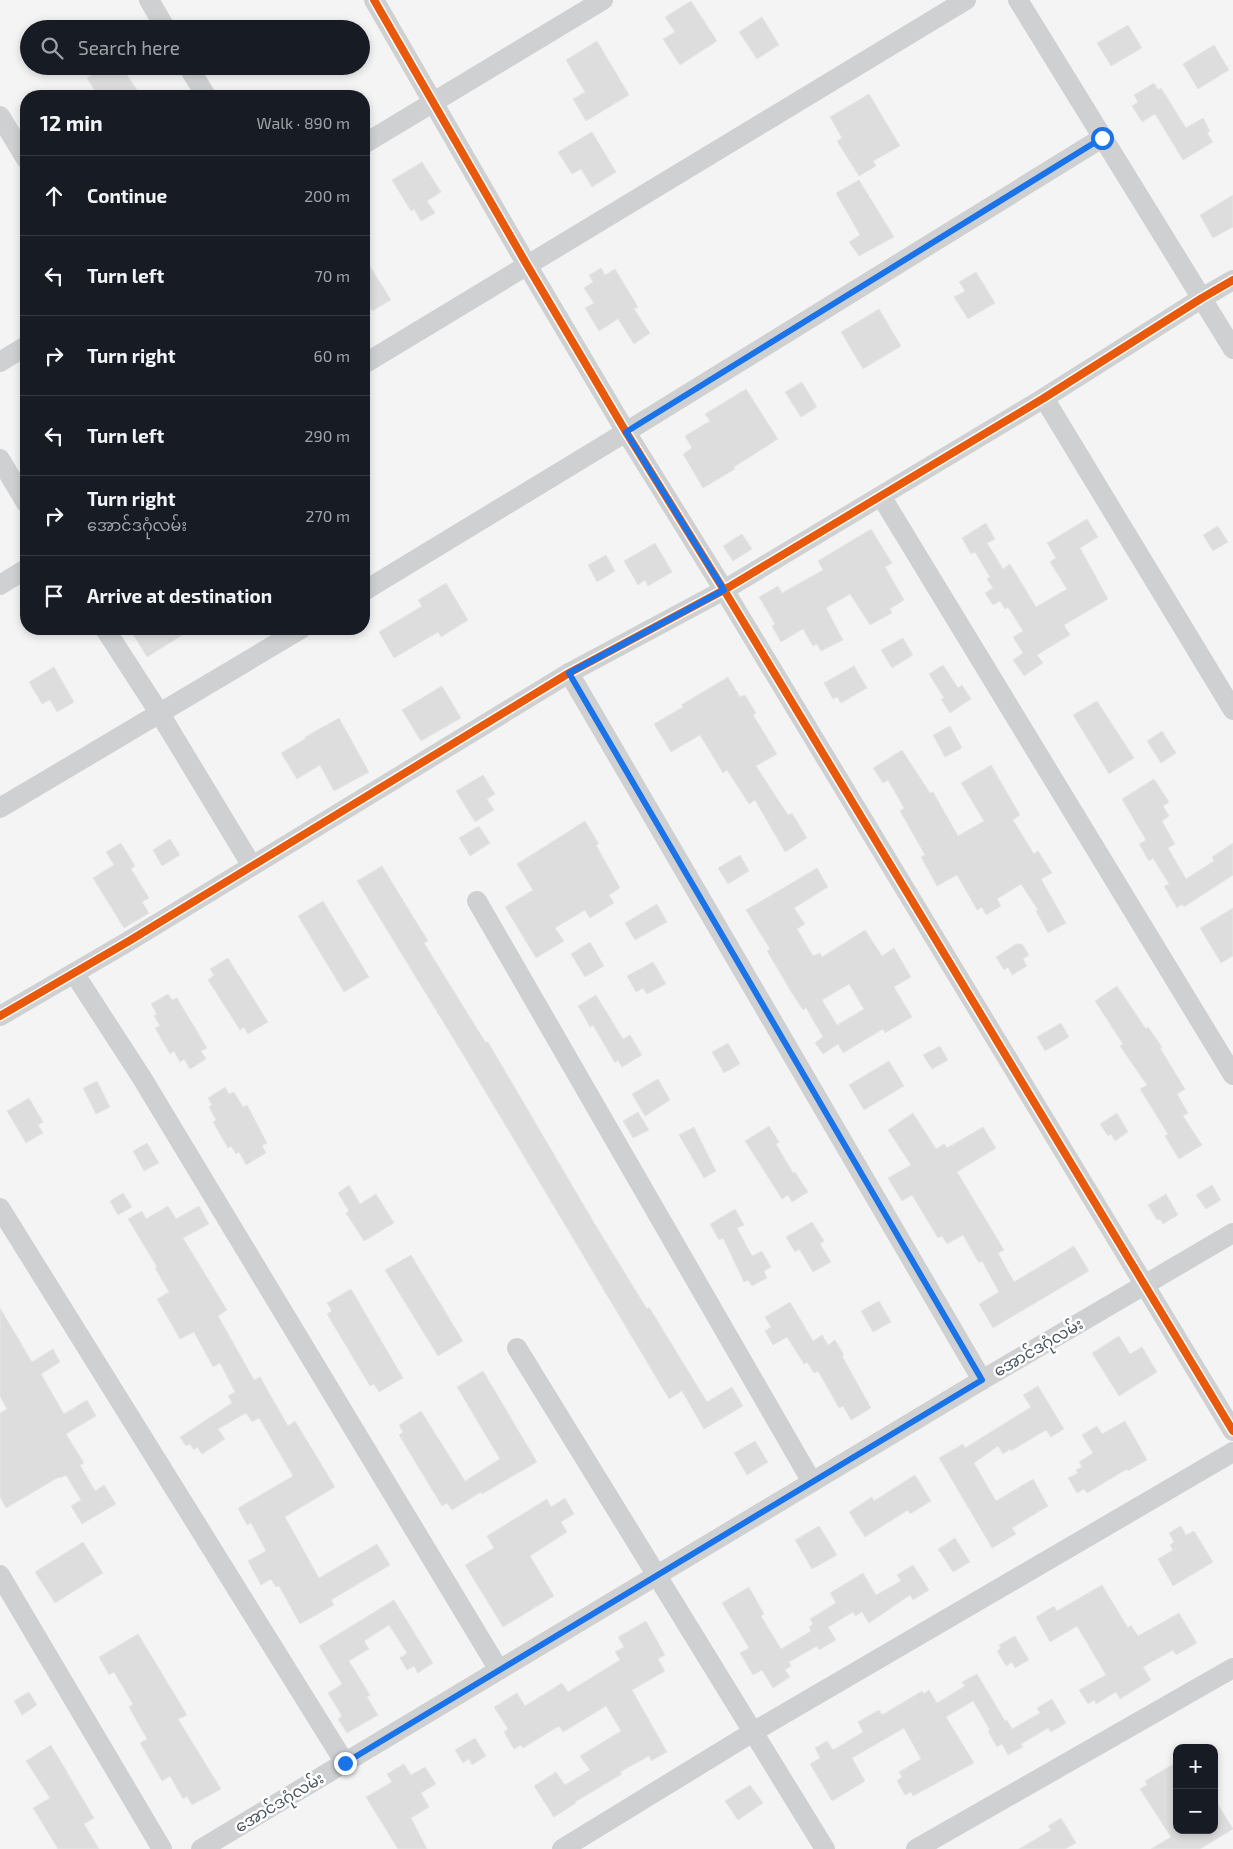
<!DOCTYPE html>
<meta charset="utf-8">
<style>
:root{--surface:#171b24;--page:#242831;--text:#f1f3f6;--muted:#9ea1a6;--line:#363941}
body{margin:0;font-family:"Exo 2","Noto Sans Myanmar",sans-serif;background:var(--page);color:var(--text)}
.controls{position:absolute;right:15px;bottom:15px;display:grid;overflow:hidden;border-radius:10px;box-shadow:0 2px 8px #0003}
.controls button{width:45px;height:45px;display:grid;place-items:center;padding:0;border:0;border-bottom:1px solid var(--line);background:var(--surface);color:var(--text);font:25px sans-serif}
.stop{position:absolute;width:15px;height:15px;margin:-11px;border:4px solid #1a73e8;border-radius:50%;background:#fff}
.stop.end{background:#1a73e8;border-color:#fff;box-shadow:0 1px 5px #0008}
.list{margin:0;padding:0;list-style:none}
h2{display:flex;justify-content:space-between;align-items:center;height:65px;margin:0;padding:0 20px;font-size:21px}
h2 small{font-size:16px;font-weight:400;color:var(--muted)}
.list li{display:grid;grid-template-columns:32px 1fr auto;gap:15px;align-items:center;box-sizing:border-box;height:80px;padding:0 20px;border-top:1px solid var(--line)}
.list b{display:block;font-size:19px;white-space:nowrap}
.list p{margin:0;font-size:16px;white-space:nowrap;color:var(--muted)}
.list em{font-size:16px;font-style:normal;color:var(--muted)}
.icon{flex:none;width:28px;height:28px;fill:none;stroke:currentColor;stroke-width:2;stroke-linecap:round;stroke-linejoin:round}
.map{position:relative;flex:none;width:1233px;height:1849px;overflow:hidden}
.search{position:absolute;background:var(--surface);box-shadow:0 2px 8px #0003;left:20px;top:20px;width:350px;height:55px;display:flex;align-items:center;gap:12px;box-sizing:border-box;padding:0 18px;border-radius:28px;color:var(--muted);font-size:19px}
.panel{position:absolute;background:var(--surface);box-shadow:0 2px 8px #0003;left:20px;top:90px;width:350px;height:545px;border-radius:20px}
.map>svg:first-child{display:block}
</style>
<div class="map">
<svg width="1233" height="1849" viewBox="0 0 1233 1849">
<rect width="100%" height="100%" fill="#f4f4f4"/>
<g fill="#ddddde" stroke="#e5e6e7" fill-rule="evenodd">
<path d="M691,1L717,41L680,65L663,39L675,32L665,17Z"/>
<path d="M762,17L779,45L757,59L739,32Z"/>
<path d="M1128,25L1142,48L1111,66L1097,43Z"/>
<path d="M597,41L629,95L586,121L573,99L585,92L566,60Z"/>
<path d="M1214,45L1229,70L1198,89L1183,64Z"/>
<path d="M106,66H121L141,96H98L87,78Z"/>
<path d="M1154,83L1158,90L1161,88L1186,128L1203,118L1210,131L1207,133L1213,142L1183,160L1155,114L1142,122L1132,106L1138,102L1134,95Z"/>
<path d="M869,94L900,146L873,161L876,166L859,176L837,141L842,138L830,117Z"/>
<path d="M592,132L616,172L592,187L581,169L572,174L558,152Z"/>
<path d="M422,162L441,192L427,201L435,213L421,221L414,209L411,211L392,180Z"/>
<path d="M859,180L894,237L859,256L849,242L860,235L836,193Z"/>
<path d="M1233,195V227L1213,238L1200,215Z"/>
<path d="M364,257L391,300L372,311L364,298Z"/>
<path d="M601,268L605,275L615,269L638,307L634,309L650,333L634,344L618,319L599,331L585,308L594,303L584,288L593,282L589,275Z"/>
<path d="M976,272L995,303L968,319L954,297L965,291L959,282Z"/>
<path d="M879,309L901,346L863,369L841,332Z"/>
<path d="M802,382L817,407L801,417L785,392Z"/>
<path d="M746,389L778,439L734,467L735,469L703,488L683,454L692,448L685,436L710,421L705,414Z"/>
<path d="M1087,519L1098,537L1080,548L1108,599L1064,625L1070,635L1037,655L1043,663L1024,676L1013,660L1023,653L1013,637L1023,631L1008,607L1005,609L1000,601L993,605L985,593L993,588L987,579L990,577L975,552L971,554L962,538L986,523L995,539L987,543L1003,569L1010,564L1036,607L1067,589L1050,562L1056,558L1047,543Z"/>
<path d="M1218,526L1228,542L1213,551L1203,535Z"/>
<path d="M871,529L892,563L885,567L904,600L890,609L892,613L870,625L850,594L826,608L843,640L821,651L817,644L813,646L803,629L781,642L772,626L775,624L759,597L778,586L782,593L823,570L818,561Z"/>
<path d="M742,534L752,549L733,561L723,546Z"/>
<path d="M655,543L672,572L648,586L645,580L638,585L624,561Z"/>
<path d="M606,555L615,571L597,582L588,565Z"/>
<path d="M446,583L468,620L441,637L438,632L394,658L379,632L422,606L418,600Z"/>
<path d="M130,629H192L147,657Z"/>
<path d="M903,638L913,655L892,668L881,650Z"/>
<path d="M943,665L958,688L962,685L971,699L950,713L941,699L944,698L929,674Z"/>
<path d="M854,666L867,688L841,703L837,697L833,699L824,683Z"/>
<path d="M54,667L74,702L57,712L50,700L42,704L29,682Z"/>
<path d="M728,677L740,697L745,695L756,713L753,715L777,754L756,766L788,815L792,813L807,838L785,852L755,800L749,804L727,770L723,773L700,735L671,752L654,724L683,707L681,705Z"/>
<path d="M442,686L461,718L421,741L402,710Z"/>
<path d="M1097,701L1134,758L1109,774L1073,715Z"/>
<path d="M339,718L369,772L334,791L320,765L297,779L281,753L305,739V737Z"/>
<path d="M950,726L962,748L945,757L933,735Z"/>
<path d="M1162,731L1176,753L1161,763L1147,741Z"/>
<path d="M902,750L930,793L933,792L958,836L984,821L961,783L991,765L1020,815L1013,820L1034,854L1038,851L1052,873L1041,879L1066,923L1048,933L1036,911L1038,910L1021,884L997,899L1001,906L986,915L982,907L977,910L957,875L937,886L921,857L925,855L900,811L904,808L888,780L883,783L873,768Z"/>
<path d="M483,775L495,794L487,799L494,810L475,822L456,791Z"/>
<path d="M1154,779L1169,802L1163,806L1169,816L1162,821L1175,844L1168,848L1186,879L1214,861L1212,857L1233,843V875L1184,907L1182,904L1177,908L1164,886L1169,884L1153,858L1149,861L1139,844L1146,840L1122,799Z"/>
<path d="M585,821L599,844L596,845L620,888L609,895L614,903L590,918L585,910L555,928L564,941L536,958L505,907L533,890L517,864Z"/>
<path d="M479,826L490,843L470,856L459,838Z"/>
<path d="M170,839L180,855L162,866L153,850Z"/>
<path d="M121,843L135,866L131,869L149,898L142,902L149,913L124,928L93,878L114,865L106,852Z"/>
<path d="M740,855L749,871L728,884L718,868Z"/>
<path d="M382,866L428,941L424,943L486,1043L488,1042L593,1221L647,1309L649,1307L707,1402L732,1387L743,1406L704,1429L682,1391L669,1399L464,1056L357,881Z"/>
<path d="M817,868L828,887L794,908L805,924L797,929L813,956L820,953L822,957L865,930L882,956L894,948L911,977L894,987L912,1017L885,1033L883,1029L843,1053L838,1044L823,1054L815,1043L823,1037L806,1008L803,1010L792,993L767,951L770,949L746,910ZM849,984L864,1009L837,1025L822,1000Z"/>
<path d="M323,901L369,977L344,992L298,916Z"/>
<path d="M657,904L667,922L635,940L625,923Z"/>
<path d="M1233,908V956L1221,963L1200,928Z"/>
<path d="M590,942L604,966L585,977L571,954Z"/>
<path d="M1016,944H1022L1029,955L1023,959L1027,966L1012,975L1008,967L1004,970L996,957Z"/>
<path d="M228,958L268,1022L248,1034L244,1027L240,1030L208,980L214,975L210,969Z"/>
<path d="M653,962L666,984L647,994L643,988L636,992L627,976Z"/>
<path d="M1117,986L1146,1029L1148,1027L1162,1047L1160,1048L1185,1089L1177,1094L1188,1113L1183,1116L1202,1145L1179,1159L1165,1136L1168,1134L1140,1089L1147,1085L1120,1046L1123,1044L1095,1001Z"/>
<path d="M168,994L172,1000L177,998L207,1048L201,1051L206,1059L190,1069L184,1059L180,1062L174,1051L170,1054L155,1028L160,1026L154,1016L157,1014L151,1004Z"/>
<path d="M596,995L623,1039L630,1035L642,1055L622,1067L618,1060L615,1063L593,1025L590,1027L578,1006Z"/>
<path d="M1061,1023L1069,1037L1045,1051L1037,1037Z"/>
<path d="M728,1043L740,1064L724,1073L712,1052Z"/>
<path d="M940,1046L948,1060L932,1069L923,1055Z"/>
<path d="M889,1061L904,1086L864,1110L849,1085Z"/>
<path d="M658,1079L670,1100L645,1116L632,1094Z"/>
<path d="M97,1081L110,1107L96,1114L83,1088Z"/>
<path d="M225,1087L229,1094L234,1092L243,1107L247,1105L267,1143L262,1146L266,1153L246,1165L239,1152L236,1154L231,1146L228,1148L213,1122L216,1120L209,1107L212,1105L208,1098Z"/>
<path d="M29,1098L43,1122L38,1125L43,1133L26,1143L7,1111Z"/>
<path d="M638,1112L649,1130L633,1138L623,1121Z"/>
<path d="M913,1113L936,1149L944,1144L947,1148L983,1127L996,1148L957,1172L1004,1250L998,1253L1014,1282L1074,1246L1089,1271L993,1328L979,1304L999,1292L982,1261L979,1263L963,1235L947,1244L942,1236L938,1238L912,1195L902,1201L888,1178L911,1165L888,1130Z"/>
<path d="M1117,1113L1128,1132L1115,1141L1111,1134L1108,1136L1100,1124Z"/>
<path d="M769,1126L779,1142L776,1144L793,1173L795,1172L808,1192L792,1202L788,1195L782,1199L745,1141Z"/>
<path d="M694,1127L716,1171L704,1178L679,1135Z"/>
<path d="M147,1143L159,1163L144,1171L133,1151Z"/>
<path d="M349,1185L360,1204L376,1194L394,1223L364,1241L346,1213L349,1211L338,1193Z"/>
<path d="M1212,1185L1221,1200L1206,1209L1196,1195Z"/>
<path d="M123,1193L132,1207L118,1215L110,1201Z"/>
<path d="M1166,1194L1178,1215L1163,1224L1160,1219L1157,1220L1148,1205Z"/>
<path d="M168,1206L176,1219L199,1206L209,1224L183,1238L227,1310L218,1316L254,1380L260,1377L288,1426L295,1421L335,1487L285,1517L319,1578L377,1544L390,1565L331,1600L334,1605L300,1624L279,1586L276,1587L271,1579L261,1585L248,1561L266,1551L251,1523L247,1525L238,1508L293,1476L259,1418L252,1422L246,1413L218,1429L225,1439L202,1454L197,1447L194,1450L190,1444L186,1446L180,1437L232,1403L228,1396L235,1392L220,1363L213,1367L194,1332L180,1339L157,1299L169,1292L155,1268L157,1267L128,1219L142,1211L146,1219Z"/>
<path d="M735,1209L744,1225L737,1228L752,1256L762,1251L771,1267L764,1271L767,1278L752,1286L748,1280L744,1282L723,1238L719,1240L710,1224Z"/>
<path d="M812,1222L824,1241L820,1244L831,1262L813,1272L799,1249L795,1252L786,1237Z"/>
<path d="M411,1255L463,1341L438,1356L385,1270Z"/>
<path d="M351,1289L403,1378L379,1392L374,1384L370,1386L327,1314L332,1311L327,1303Z"/>
<path d="M879,1301L891,1322L873,1332L861,1311Z"/>
<path d="M790,1302L813,1341L822,1335L828,1345L835,1340L844,1355L842,1356L871,1408L851,1420L843,1406L839,1408L818,1371L814,1373L807,1362L804,1364L787,1337L773,1345L765,1331L771,1327L765,1317Z"/>
<path d="M0,1308L32,1362L53,1349L60,1362L41,1374L64,1414L87,1400L96,1416L66,1434L84,1463L80,1465L95,1491L104,1485L116,1504L82,1524L71,1506L81,1500L66,1475L60,1478L59,1477L6,1508L0,1497V1413L7,1409L0,1396Z"/>
<path d="M1119,1336L1130,1354L1142,1347L1157,1372L1119,1396L1092,1353Z"/>
<path d="M483,1371L537,1462L482,1494L481,1492L452,1510L447,1503L442,1506L425,1478L399,1435L403,1432L399,1425L421,1411L465,1481L500,1459L457,1387Z"/>
<path d="M1038,1386L1064,1429L1051,1437L1046,1430L1011,1451L1010,1449L1003,1454L998,1446L974,1463L996,1501L1033,1479L1048,1506L1012,1528L1016,1534L992,1548L939,1458L963,1444L965,1448L1031,1407L1023,1395Z"/>
<path d="M1125,1421L1147,1460L1128,1471L1127,1469L1087,1493L1084,1489L1077,1493L1068,1478L1078,1473L1076,1470L1082,1467L1079,1462L1093,1453L1082,1435L1097,1426L1102,1434Z"/>
<path d="M755,1441L768,1462L747,1475L734,1453Z"/>
<path d="M915,1475L931,1501L910,1514L908,1510L865,1537L849,1512L872,1497L874,1501Z"/>
<path d="M565,1498L574,1514L561,1522L567,1532L530,1556L554,1596L503,1627L465,1565L494,1548L487,1536L547,1499L551,1507Z"/>
<path d="M819,1526L837,1555L812,1569L795,1540Z"/>
<path d="M1181,1526L1186,1535L1194,1531L1213,1562L1173,1586L1158,1559L1173,1550L1170,1545L1174,1542L1169,1533Z"/>
<path d="M955,1538L970,1562L953,1572L938,1549Z"/>
<path d="M83,1542L103,1573L55,1603L35,1572Z"/>
<path d="M913,1565L929,1590L913,1600L910,1595L869,1623L862,1612L855,1616L853,1612L828,1627L836,1640L819,1650L817,1646L789,1662L791,1666L785,1670L790,1677L773,1688L762,1670L753,1675L740,1653L749,1648L722,1603L749,1587L764,1614L761,1616L781,1649L811,1631L809,1627L813,1624L810,1619L836,1603L830,1593L863,1573L876,1595L901,1581L897,1575Z"/>
<path d="M1102,1585L1128,1628L1131,1625L1138,1636L1179,1613L1197,1643L1176,1655L1173,1650L1143,1667L1151,1680L1120,1699L1116,1692L1096,1704L1094,1700L1088,1704L1079,1690L1106,1675L1077,1626L1050,1642L1036,1617L1054,1606L1057,1611Z"/>
<path d="M394,1600L433,1663L418,1673L414,1666L407,1670L400,1658L407,1653L389,1625L364,1641L369,1649L349,1661L370,1695L367,1697L378,1715L347,1733L338,1719L342,1716L328,1693L342,1684L319,1646Z"/>
<path d="M646,1621L665,1655L658,1659L665,1671L632,1690L667,1752L651,1761L649,1756L620,1772L622,1774L575,1802L576,1803L554,1817L534,1786L556,1772L565,1785L590,1770L580,1756L621,1731L606,1706L563,1732L559,1726L523,1748L521,1745L514,1749L504,1732L508,1729L494,1707L517,1693L525,1706L562,1683L568,1692L620,1660L615,1652L624,1647L618,1637Z"/>
<path d="M138,1634L187,1715L178,1719L221,1789L192,1805L187,1796L183,1799L170,1776L162,1781L140,1743L147,1739L129,1707L133,1704L114,1672L109,1675L99,1657Z"/>
<path d="M1015,1636L1029,1660L1015,1668L1012,1662L1006,1666L997,1651L1001,1648L999,1645Z"/>
<path d="M977,1674L1005,1721L1007,1720L1012,1729L1040,1713L1037,1708L1052,1699L1066,1723L1051,1732L1048,1728L1021,1744L1023,1747L1008,1755L1002,1744L997,1747L988,1731L990,1730L973,1701L946,1717L974,1763L913,1796L911,1792L905,1795L897,1781L902,1777L899,1772L921,1759L904,1728L852,1758L865,1781L832,1801L810,1764L820,1758L815,1748L827,1741L833,1750L863,1732L858,1722L879,1710L882,1715L922,1691L924,1694L929,1690L937,1703L965,1686L962,1682Z"/>
<path d="M29,1692L37,1705L22,1715L14,1701Z"/>
<path d="M475,1738L486,1756L472,1765L469,1759L463,1763L455,1750Z"/>
<path d="M51,1745L94,1818L84,1824L99,1849H58L33,1808L50,1798L26,1761Z"/>
<path d="M1177,1762V1830H1214V1798L1233,1829L1200,1849H1151L1171,1837L1140,1789L1147,1785L1145,1781Z"/>
<path d="M404,1764L411,1775L425,1767L436,1784L421,1793L429,1807L411,1818L427,1849H398L366,1797L392,1782L387,1774Z"/>
<path d="M750,1785L763,1803L738,1820L725,1801Z"/>
<path d="M1061,1818L1076,1843L1065,1849H1019L1051,1830L1048,1826Z"/>
</g>
<g fill="none" stroke-linecap="round" stroke-linejoin="round">
<g stroke="#ced0d2" stroke-width="20">
<path d="M149,0L166,29"/>
<path d="M374,0L527,265L626,432L724,590L1233,1431"/>
<path d="M1018,0L1233,349"/>
<path d="M188,66L206,96"/>
<path d="M0,116L26,159"/>
<path d="M364,144L603,0"/>
<path d="M0,362L26,346"/>
<path d="M364,364L966,0"/>
<path d="M1044,398L1233,710"/>
<path d="M0,459L26,503"/>
<path d="M881,496L1233,1075"/>
<path d="M0,585L26,569"/>
<path d="M364,591L626,432L1102,138"/>
<path d="M105,629L160,714L252,866"/>
<path d="M569,673L982,1380"/>
<path d="M0,808L301,629"/>
<path d="M477,901L812,1482"/>
<path d="M74,973L142,1078L499,1670"/>
<path d="M0,1016L129,941L569,673L724,590L1044,398L1202,298L1233,280"/>
<path d="M0,1208L345,1763"/>
<path d="M517,1348L825,1849"/>
<path d="M0,1575L162,1849"/>
<path d="M201,1849L982,1380L1233,1233"/>
<path d="M562,1849L753,1732L1233,1452"/>
<path d="M916,1849L1233,1668"/>
</g>
<defs>
<g id="cycleway">
<path d="M374,0L527,265L626,432L724,590L1233,1431"/>
<path d="M0,1016L129,941L569,673L724,590L1044,398L1202,298L1233,280"/>
</g>
</defs>
<use href="#cycleway" stroke="#fff" stroke-width="11"/>
<use href="#cycleway" stroke="#e8590c" stroke-width="8"/>
</g>
<g fill="none" stroke-linecap="round" stroke-linejoin="round">
<path stroke="#1a73e8" stroke-width="6" d="M345,1763L982,1380L569,673L724,590L626,432L1102,138"/>
</g>
<g text-anchor="middle" stroke-width="5" stroke-linejoin="round" paint-order="stroke">
<g font-size="16" fill="#4a5661" stroke="#fff">
<text transform="translate(1038 1347) rotate(-30)" y="6">အောင်ဒဂုံလမ်း</text>
<text transform="translate(279 1802) rotate(-31)" y="6">အောင်ဒဂုံလမ်း</text>
</g>
</g>
</svg>
<div class="controls">
<button>+</button>
<button>−</button>
</div>
<div class="stop" style="left:1102px;top:138px"></div>
<div class="stop end" style="left:345px;top:1763px"></div>
<div class="search"><svg class="icon" aria-label="search" viewBox="0 0 24 24"><circle cx="10" cy="10" r="6"/><path d="M15 15l6 6"/></svg>Search here</div>
<section class="panel">
<h2>12 min<small>Walk · 890 m</small></h2>
<ul class="list">
<li><svg class="icon" aria-label="ahead" viewBox="0 0 24 24"><path d="M12 20V5M6 11l6-6 6 6"/></svg><div><b>Continue</b></div><em>200 m</em></li>
<li><svg class="icon" aria-label="left" viewBox="0 0 24 24"><path d="M17 20v-9H6M10 6l-5 5 5 5"/></svg><div><b>Turn left</b></div><em>70 m</em></li>
<li><svg class="icon" aria-label="right" viewBox="0 0 24 24"><path d="M7 20v-9h11M14 6l5 5-5 5"/></svg><div><b>Turn right</b></div><em>60 m</em></li>
<li><svg class="icon" aria-label="left" viewBox="0 0 24 24"><path d="M17 20v-9H6M10 6l-5 5 5 5"/></svg><div><b>Turn left</b></div><em>290 m</em></li>
<li><svg class="icon" aria-label="right" viewBox="0 0 24 24"><path d="M7 20v-9h11M14 6l5 5-5 5"/></svg><div><b>Turn right</b><p>အောင်ဒဂုံလမ်း</p></div><em>270 m</em></li>
<li><svg class="icon" aria-label="arrive" viewBox="0 0 24 24"><path d="M6 21V4h12l-3 4 3 4H6"/></svg><div><b>Arrive at destination</b></div></li>
</ul>
</section>
</div>
